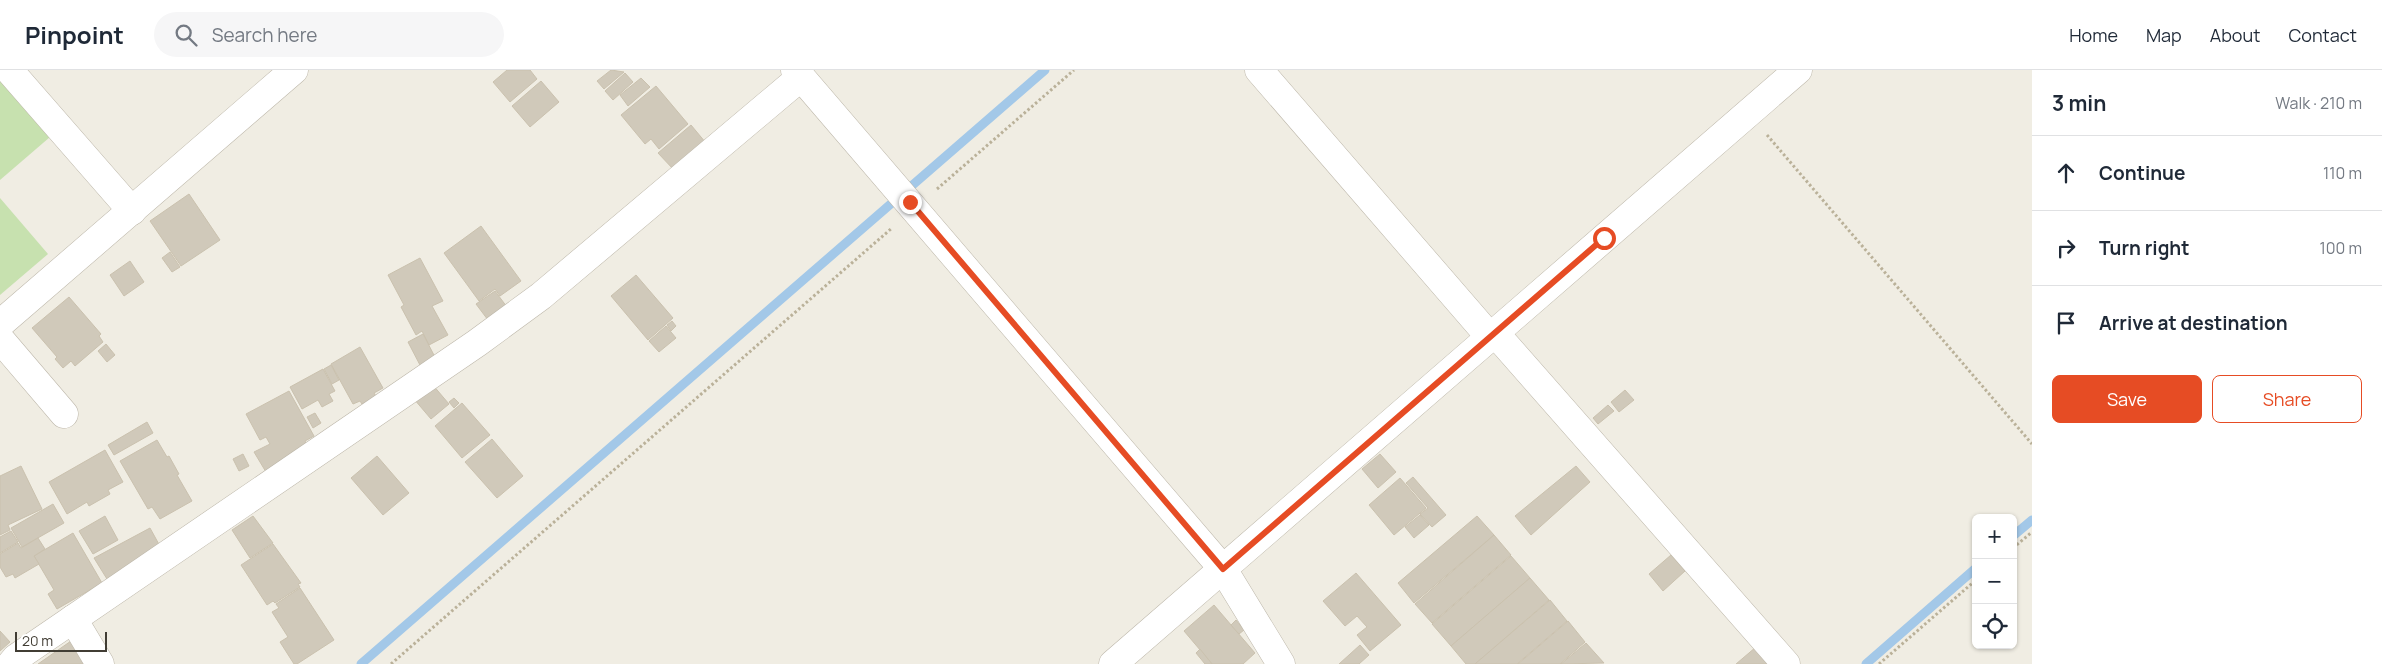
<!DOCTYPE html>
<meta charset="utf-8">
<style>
:root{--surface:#fff;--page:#f6f6f7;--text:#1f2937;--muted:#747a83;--line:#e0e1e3;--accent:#e64c24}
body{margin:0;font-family:Manrope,sans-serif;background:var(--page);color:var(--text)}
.controls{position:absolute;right:15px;bottom:15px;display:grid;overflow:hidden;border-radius:8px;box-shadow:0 1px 4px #0004}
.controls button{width:45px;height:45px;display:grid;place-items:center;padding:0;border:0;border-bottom:1px solid var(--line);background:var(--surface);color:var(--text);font:25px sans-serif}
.scale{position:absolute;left:15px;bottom:12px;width:92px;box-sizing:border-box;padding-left:5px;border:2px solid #413d34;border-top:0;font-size:14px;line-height:18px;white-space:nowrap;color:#413d34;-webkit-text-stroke:4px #fff;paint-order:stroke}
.stop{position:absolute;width:15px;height:15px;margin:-11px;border:4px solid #e64c24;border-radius:50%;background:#fff}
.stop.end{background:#e64c24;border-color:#fff;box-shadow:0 1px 5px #0008}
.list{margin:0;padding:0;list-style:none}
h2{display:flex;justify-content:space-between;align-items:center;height:65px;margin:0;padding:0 20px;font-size:21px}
h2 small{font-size:16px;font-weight:400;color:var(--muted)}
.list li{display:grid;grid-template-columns:32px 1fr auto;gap:15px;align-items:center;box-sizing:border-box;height:75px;padding:0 20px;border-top:1px solid var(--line)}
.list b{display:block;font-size:19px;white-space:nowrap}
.list em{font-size:16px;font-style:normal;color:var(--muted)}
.actions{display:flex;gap:10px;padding:15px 20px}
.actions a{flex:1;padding:11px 0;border:1px solid var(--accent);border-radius:8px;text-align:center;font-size:18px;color:var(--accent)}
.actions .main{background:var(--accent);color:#fff}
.icon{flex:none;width:28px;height:28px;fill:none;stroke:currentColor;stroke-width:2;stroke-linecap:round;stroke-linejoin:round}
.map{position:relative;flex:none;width:2032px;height:594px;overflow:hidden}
header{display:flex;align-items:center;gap:30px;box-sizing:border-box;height:70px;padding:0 25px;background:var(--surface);border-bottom:1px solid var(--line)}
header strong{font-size:24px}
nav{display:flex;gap:28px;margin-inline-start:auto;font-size:18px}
.search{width:350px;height:45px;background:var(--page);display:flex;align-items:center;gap:12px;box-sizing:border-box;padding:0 18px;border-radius:28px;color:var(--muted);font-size:19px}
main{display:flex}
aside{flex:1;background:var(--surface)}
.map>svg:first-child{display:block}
</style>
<header>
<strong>Pinpoint</strong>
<div class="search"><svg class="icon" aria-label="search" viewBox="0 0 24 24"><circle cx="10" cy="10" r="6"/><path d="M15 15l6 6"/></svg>Search here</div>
<nav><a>Home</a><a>Map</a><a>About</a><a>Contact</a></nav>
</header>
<main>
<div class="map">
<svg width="2032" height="594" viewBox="0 0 2032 594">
<rect width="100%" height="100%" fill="#f0ede3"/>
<g fill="#c7e1af">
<path d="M0,10L50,67L0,110Z"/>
<path d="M0,128L48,184L0,225Z"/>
</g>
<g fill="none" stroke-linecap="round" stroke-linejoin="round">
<g stroke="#a3c8e8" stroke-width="9">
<path d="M2013,466L2032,450"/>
<path d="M361,594L1045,0"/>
<path d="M1866,594L1976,498"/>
</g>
</g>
<g fill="#d0c9ba" stroke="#cac1ae">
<path d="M507,0H530L537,9L510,32L493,12Z"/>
<path d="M611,0L624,2L604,19L597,11Z"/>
<path d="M625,3L633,12L613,30L605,21Z"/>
<path d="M641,8L650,17L628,36L620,25Z"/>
<path d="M541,11L559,32L530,57L512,36Z"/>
<path d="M656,16L688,54L659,79L651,69L645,74L621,45Z"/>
<path d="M691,55L706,73L674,100L658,83Z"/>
<path d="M189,124L220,170L181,196L150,151Z"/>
<path d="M481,156L521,211L500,226L495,219L479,231L444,183Z"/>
<path d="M170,182L180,197L172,202L162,188Z"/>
<path d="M420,188L443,231L432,236L448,265L429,275L422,261L416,265L401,237L404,235L388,205Z"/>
<path d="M130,191L144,212L124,226L110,205Z"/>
<path d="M636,205L673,248L648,270L611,226Z"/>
<path d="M495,221L507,237L488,250L476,234Z"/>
<path d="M69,227L101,264L99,266L103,272L75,296L71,291L63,298L55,289L57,287L32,258Z"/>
<path d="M672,251L676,256L671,261L667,255Z"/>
<path d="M666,256L676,268L659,282L649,271Z"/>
<path d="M423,264L436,289L421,297L408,272Z"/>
<path d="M106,274L115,285L107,292L98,281Z"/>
<path d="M360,277L383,318L374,323L376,326L362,334L360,331L353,334L331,294Z"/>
<path d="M331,295L339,310L332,314L324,299Z"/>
<path d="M323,299L335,321L329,324L333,331L322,337L318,330L302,339L290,317Z"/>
<path d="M432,314L449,334L431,349L414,329Z"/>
<path d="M1625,320L1634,330L1619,342L1611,332Z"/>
<path d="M289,321L314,366L305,371L307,375L285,388L287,391L266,402L254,382L270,374L266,367L260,370L246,344Z"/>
<path d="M454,328L459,333L454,338L449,332Z"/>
<path d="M462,333L490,365L462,388L435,356Z"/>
<path d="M1608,335L1614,341L1598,354L1593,348Z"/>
<path d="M315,343L321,353L313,358L307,347Z"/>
<path d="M147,352L153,363L114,385L108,375Z"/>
<path d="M492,369L523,406L497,428L465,392Z"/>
<path d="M157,370L167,387L169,386L179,404L177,405L192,431L160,449L152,437L148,439L120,391Z"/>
<path d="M105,380L123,412L108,420L110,424L89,436L87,432L67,444L49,412Z"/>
<path d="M243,384L249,396L239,401L233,389Z"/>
<path d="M1380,384L1396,402L1378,418L1362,399Z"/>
<path d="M377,386L409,423L383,445L351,408Z"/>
<path d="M21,396L42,439L8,455L10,460L0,465V406Z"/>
<path d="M1576,396L1590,412L1531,465L1515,446Z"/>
<path d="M1413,407L1446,445L1432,457L1420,444L1428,438L1406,413Z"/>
<path d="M1400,408L1426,438L1394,465L1369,435Z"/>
<path d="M53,434L64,453L22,477L11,458Z"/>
<path d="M1420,445L1429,455L1414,468L1405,457Z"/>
<path d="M105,446L118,470L93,484L79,461Z"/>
<path d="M253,446L273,473L250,488L232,460Z"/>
<path d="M1477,446L1494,465L1414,533L1398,513Z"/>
<path d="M150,458L161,478L107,509L94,488Z"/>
<path d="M11,461L18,472L0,483V467Z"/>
<path d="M73,463L102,513L57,539L48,524L54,520L34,486Z"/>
<path d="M1494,465L1511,485L1432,553L1415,534Z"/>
<path d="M38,468L45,479L34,486L39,494L15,508L13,504L6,507L0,497V484L18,473L21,478Z"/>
<path d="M273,474L301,513L298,514L300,517L275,533L273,531L267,535L241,495Z"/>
<path d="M1671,485L1685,501L1663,521L1649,504Z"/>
<path d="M1511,486L1530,508L1451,576L1432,554Z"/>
<path d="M1356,503L1401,555L1370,581L1357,565L1367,557L1357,546L1345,556L1323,531Z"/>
<path d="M1530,508L1549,530L1475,594H1466L1451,576Z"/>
<path d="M300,518L334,570L297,594H294L280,572L288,567L272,542L279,538L276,534Z"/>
<path d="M1550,530L1567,551L1517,594H1475Z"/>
<path d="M1214,535L1255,583L1243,594H1212L1184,561Z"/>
<path d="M1236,550L1244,560L1239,564L1231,555Z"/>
<path d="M1568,551L1585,572L1560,594H1518Z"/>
<path d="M0,561L10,572L0,581Z"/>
<path d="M71,571L88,594H38Z"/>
<path d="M1586,573L1604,593L1561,594Z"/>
<path d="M1360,575L1369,585L1359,594H1339Z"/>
<path d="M1756,577L1770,594H1736Z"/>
<path d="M1200,579L1212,594H1205L1196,583Z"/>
</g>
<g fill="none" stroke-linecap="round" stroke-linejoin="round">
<defs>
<g id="minor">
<path d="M9,0L132,141"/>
<path d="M795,0L1223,499L1281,594"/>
<path d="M1259,0L1490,267"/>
<path d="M0,254L294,0"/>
<path d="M1495,263L1786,594"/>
<path d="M0,269L64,344"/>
<path d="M73,549L100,594"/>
<path d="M11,594L16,588L477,273L541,226L801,7"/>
<path d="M1113,594L1798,0"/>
</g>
</defs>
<use href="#minor" stroke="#bdb7aa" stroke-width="29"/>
<g stroke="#bab199" stroke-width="3" stroke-dasharray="2.5 2.5" stroke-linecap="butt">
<path d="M1767,65L2032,374"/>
<path d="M937,119L1074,0"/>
<path d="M2013,478L2032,462"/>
<path d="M391,594L892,158"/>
<path d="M1879,594L1976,510"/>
</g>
<use href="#minor" stroke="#fff" stroke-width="28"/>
</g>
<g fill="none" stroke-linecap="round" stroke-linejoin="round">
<path stroke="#e64c24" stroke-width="6" d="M910,132L1223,499L1604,168"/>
</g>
</svg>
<div class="controls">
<button>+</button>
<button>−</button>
<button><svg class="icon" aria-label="locate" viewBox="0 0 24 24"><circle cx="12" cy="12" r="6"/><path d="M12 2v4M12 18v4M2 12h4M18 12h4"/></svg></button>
</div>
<div class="scale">20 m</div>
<div class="stop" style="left:1604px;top:168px"></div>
<div class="stop end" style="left:910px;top:132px"></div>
</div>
<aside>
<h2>3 min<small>Walk · 210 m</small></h2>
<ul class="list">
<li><svg class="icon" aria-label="ahead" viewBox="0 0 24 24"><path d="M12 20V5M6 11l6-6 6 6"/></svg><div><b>Continue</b></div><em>110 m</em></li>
<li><svg class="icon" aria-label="right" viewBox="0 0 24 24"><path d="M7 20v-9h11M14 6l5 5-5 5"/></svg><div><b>Turn right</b></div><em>100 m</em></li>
<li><svg class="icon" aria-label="arrive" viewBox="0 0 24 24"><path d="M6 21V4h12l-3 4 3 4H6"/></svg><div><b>Arrive at destination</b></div></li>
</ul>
<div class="actions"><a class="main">Save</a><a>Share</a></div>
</aside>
</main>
